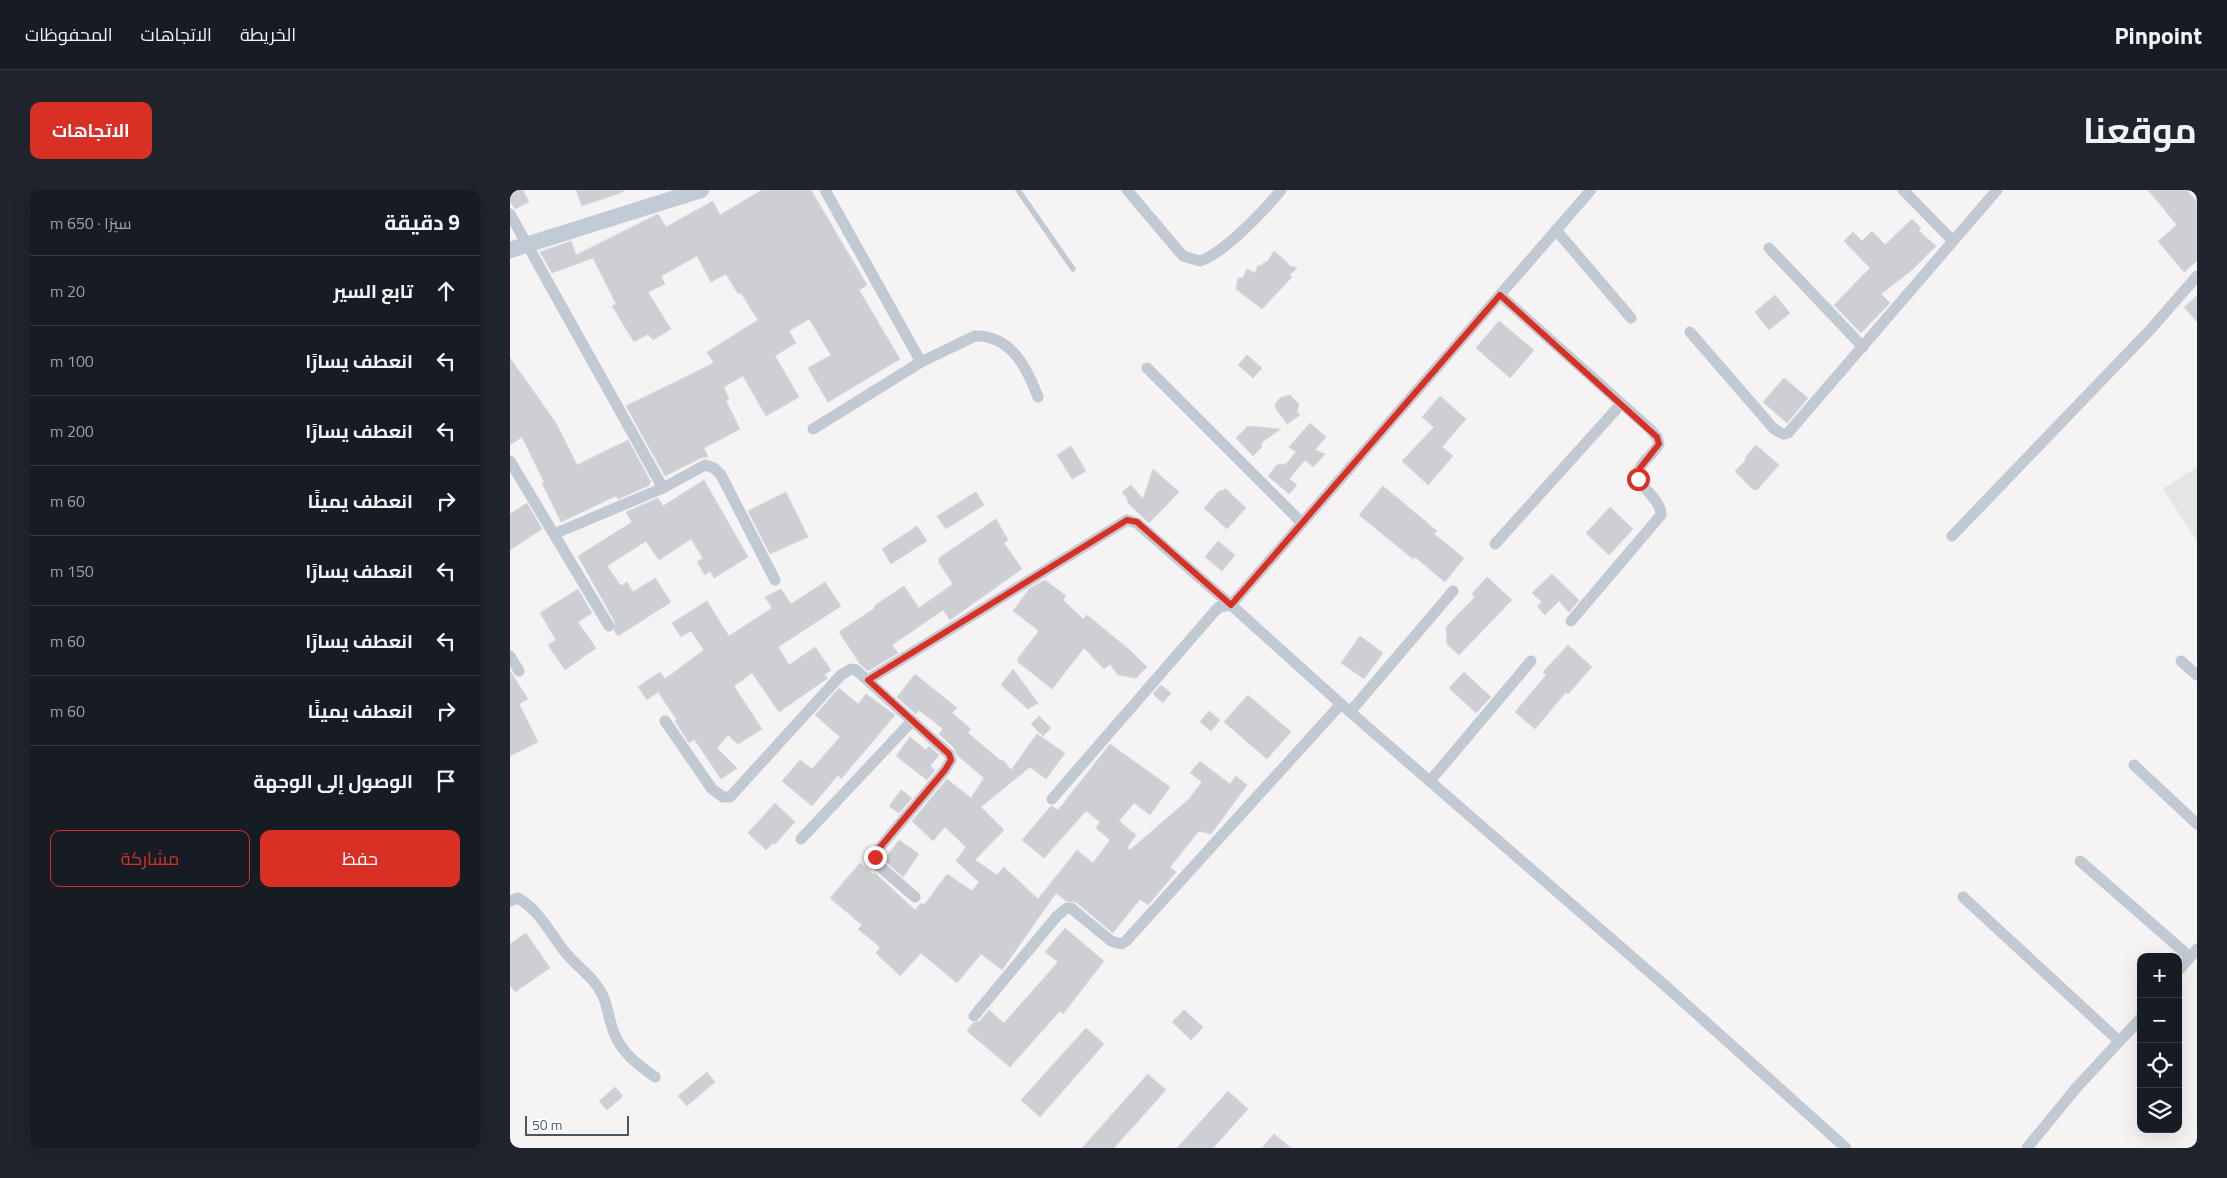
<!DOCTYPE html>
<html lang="ar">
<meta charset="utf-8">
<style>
:root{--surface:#171b24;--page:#20242c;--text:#f1f3f6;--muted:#9ea1a6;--line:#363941;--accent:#d93025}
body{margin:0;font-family:"Titillium Web",Cairo,sans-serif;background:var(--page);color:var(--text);direction:rtl}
.controls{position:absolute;right:15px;bottom:15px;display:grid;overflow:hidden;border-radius:10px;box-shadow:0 5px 20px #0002}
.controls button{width:45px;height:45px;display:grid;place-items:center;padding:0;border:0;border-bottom:1px solid var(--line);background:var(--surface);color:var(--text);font:25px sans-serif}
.scale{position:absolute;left:15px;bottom:12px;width:104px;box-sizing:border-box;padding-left:5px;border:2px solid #4a5661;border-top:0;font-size:14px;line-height:18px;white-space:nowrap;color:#4a5661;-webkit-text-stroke:4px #fff;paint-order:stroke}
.stop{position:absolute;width:15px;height:15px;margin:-11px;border:4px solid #d93025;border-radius:50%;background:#fff}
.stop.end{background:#d93025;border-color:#fff;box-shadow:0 1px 5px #0008}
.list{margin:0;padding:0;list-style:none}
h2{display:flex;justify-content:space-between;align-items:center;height:65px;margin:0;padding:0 20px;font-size:21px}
h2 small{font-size:16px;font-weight:400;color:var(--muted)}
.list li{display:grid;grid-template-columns:32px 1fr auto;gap:15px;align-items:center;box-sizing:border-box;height:70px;padding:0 20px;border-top:1px solid var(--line)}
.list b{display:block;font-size:19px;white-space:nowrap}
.list em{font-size:16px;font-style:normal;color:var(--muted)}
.actions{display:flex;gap:10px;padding:15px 20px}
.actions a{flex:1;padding:11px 0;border:1px solid var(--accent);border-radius:10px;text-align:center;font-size:18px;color:var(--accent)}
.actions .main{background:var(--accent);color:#fff}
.icon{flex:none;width:28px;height:28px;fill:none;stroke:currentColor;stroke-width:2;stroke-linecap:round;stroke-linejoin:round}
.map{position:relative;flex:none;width:1687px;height:958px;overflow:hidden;direction:ltr;border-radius:10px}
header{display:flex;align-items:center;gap:30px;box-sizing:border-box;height:70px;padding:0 25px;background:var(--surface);border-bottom:1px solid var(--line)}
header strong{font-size:24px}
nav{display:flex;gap:28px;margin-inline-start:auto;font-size:18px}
.intro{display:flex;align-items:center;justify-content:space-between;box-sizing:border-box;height:120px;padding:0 30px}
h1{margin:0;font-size:35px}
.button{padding:12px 22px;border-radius:10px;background:var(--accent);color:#fff;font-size:18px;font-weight:700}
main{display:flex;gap:30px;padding:0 30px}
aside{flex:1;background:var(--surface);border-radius:10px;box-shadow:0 5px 20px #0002}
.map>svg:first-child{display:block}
</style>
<header>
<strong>Pinpoint</strong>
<nav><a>الخريطة</a><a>الاتجاهات</a><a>المحفوظات</a></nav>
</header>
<div class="intro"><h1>موقعنا</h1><a class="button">الاتجاهات</a></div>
<main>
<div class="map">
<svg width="1687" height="958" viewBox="0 0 1687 958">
<rect width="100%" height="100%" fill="#f5f3f3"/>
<path fill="#e6e4e5" d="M1687,277V351L1653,299Z"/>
<g fill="#cdcfd5" stroke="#d7d9de">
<path d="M0,0H13L19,12L5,19L0,11Z"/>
<path d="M66,0H113V2L72,16Z"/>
<path d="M252,0H301L357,95L349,100L390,169L318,212L298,178L321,165L299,129L279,141L286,153L265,166L289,207L256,226L233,186L214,197L219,209L216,211L230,239L194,258L198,267L191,268L155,286L116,216L204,173L197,162L248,130L231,103L228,104L216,84L201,92L187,66L151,86L155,94L138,102L161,139L143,150L138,144L124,152L102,116L106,114L83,68L42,83L30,62L61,51L66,65L148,24L156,37L203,11L210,25Z"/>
<path d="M1638,0H1677L1687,12V71L1674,82L1648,51L1667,35Z"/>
<path d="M1402,29L1411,38L1409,41L1426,56L1402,80L1371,104L1380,113L1351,143L1324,115L1360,78L1334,51L1343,42L1352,51L1362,41L1375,55Z"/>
<path d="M764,61L777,72L778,75L787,78L780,85L782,87L752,119L726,99L728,88H733L737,79L745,83L748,75L751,76L754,72H757Z"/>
<path d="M1265,105L1280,123L1259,140L1245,122Z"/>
<path d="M1687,106V132L1674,117Z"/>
<path d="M989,131L1024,160L1000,188L966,158Z"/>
<path d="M737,165L752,178L743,188L728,175Z"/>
<path d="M0,168L46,233L67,275L118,250L141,292L139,294L140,295L108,309L106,306L51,332L32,293L34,292L12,247L0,255Z"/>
<path d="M1274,188L1298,208L1277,233L1253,212Z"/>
<path d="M780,205L789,214L787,222L790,225L777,234L766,219L765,214L770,208Z"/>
<path d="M930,206L956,229L932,257L943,266L918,295L892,271L924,237L912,227Z"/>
<path d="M800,233L816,247L805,260L815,264L803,277L795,270L779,289L787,295L779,304L758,286L767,275L776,274L786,262L779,257Z"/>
<path d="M738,236L771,239L751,253L752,257L743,266L726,248Z"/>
<path d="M1246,255L1269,275L1247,300L1242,299L1225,281L1236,270L1235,268Z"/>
<path d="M561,256L576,281L562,289L547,265Z"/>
<path d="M643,279L669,302L639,333L617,312L618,310L612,302L621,295L633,309Z"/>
<path d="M194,290L238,367L204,388L200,381L195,385L187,372L193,368L181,349L149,370L136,351L97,376L111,396L117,392L123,402L145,388L161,412L108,446L104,441L105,432L68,366L122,332L116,322L148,308L153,316Z"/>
<path d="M873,296L927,341L924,344L954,368L935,392L905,367L903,369L849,325Z"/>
<path d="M716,299L736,318L717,339L694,318L708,302Z"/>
<path d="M276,302L298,347L260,364L238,321Z"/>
<path d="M466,302L474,315L436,339L427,326Z"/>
<path d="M17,313L32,339L0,360V324Z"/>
<path d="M1100,317L1123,339L1099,365L1076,343Z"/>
<path d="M486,329L498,350L494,353L512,379L440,430L433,420L382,455L388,463L358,481L350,474L329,442L365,418L364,416L394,396L409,418L443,394L429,373V368Z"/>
<path d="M407,336L417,351L381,374L372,359Z"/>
<path d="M708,351L725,365L712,381L695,367Z"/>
<path d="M1042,384L1069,410L1059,422L1049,411L1035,425L1027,416L1032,412L1022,403Z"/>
<path d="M977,387L1002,410L949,465L937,454L936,437L965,407L962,404Z"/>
<path d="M535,390L556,406L553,410L573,429L577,425L621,461L637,477L626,488L608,485L600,474L594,479L574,458L542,499L508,472V468L529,441L503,421L519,399Z"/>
<path d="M315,392L331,416L268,457L279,475L305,457L321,480L314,485L318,488L269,522L242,483L224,496L252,539L228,554L218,545L207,558L227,578L211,589L184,549L179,553L165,531L167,530L148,502L137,510L128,497L150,482L155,489L194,460L181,441L171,447L162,433L197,411L219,446L262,418L255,407L271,399L281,414Z"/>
<path d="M68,399L82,423L68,432L86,458L55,480L38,455L46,450L30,423Z"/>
<path d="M850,446L873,463L854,489L831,473Z"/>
<path d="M1058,455L1082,477L1058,504L1056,502L1025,539L1005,522L1036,485L1033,482Z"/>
<path d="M503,479L528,513L518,519L491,495Z"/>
<path d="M0,481L18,509L9,514L28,552L0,566Z"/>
<path d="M954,482L981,507L966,523L939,498Z"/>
<path d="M405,484L447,518L442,523L461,539L458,543L491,571L493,570L501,580L527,544L555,563L536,589L520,577L471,617L494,640L465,670L487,685L494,677L528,709L567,660L583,673L600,650L586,638L590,632L576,621L534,668L512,650L541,616L548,620L600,554L660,597L640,625L624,613L609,631L626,645L617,658L620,660L679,609L692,592L680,583L690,571L720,594L726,586L737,595L701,644L689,641L660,677L666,682L638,715L630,709L603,743L566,712L556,711L546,703L492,780L471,764L447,793L411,763L390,786L366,763L370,757L348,739L352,735L320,708L350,673L364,685L365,683L405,720L411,713L414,715L437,684L462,701L469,692L446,671L456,657L435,637L423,651L402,631L437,589L461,608L474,588L447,565L444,558L429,544L433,539L409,520L406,524L387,507Z"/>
<path d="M651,495L661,503L653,513L643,504Z"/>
<path d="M329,498L348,514L356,504L385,525L331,589L328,585L302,616L272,591L290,570L302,579L330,547L305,525Z"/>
<path d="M738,505L781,542L757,569L714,532Z"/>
<path d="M699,521L710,530L701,541L690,532Z"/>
<path d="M529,526L541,538L533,546L521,534Z"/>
<path d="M400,547L416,560L419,556L429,565L420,576L425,580L417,590L386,566Z"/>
<path d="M391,600L402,608L389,623L379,616Z"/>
<path d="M265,613L285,632L265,654L263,653L256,660L238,643Z"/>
<path d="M389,650L409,664L393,687L374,670Z"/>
<path d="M555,738L594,771L553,824L550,821L500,877L457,841L463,833L470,831L479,820L494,833L548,772L535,762Z"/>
<path d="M16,743L40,778L5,802L0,795V754Z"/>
<path d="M674,820L693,837L681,850L662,832Z"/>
<path d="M576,838L594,854L530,927L511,910Z"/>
<path d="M197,882L205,892L177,916L168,906Z"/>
<path d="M638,884L656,900L604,958H572Z"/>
<path d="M105,897L113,906L97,920L89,911Z"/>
<path d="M718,901L738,919L703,958H667Z"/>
<path d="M764,944L781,958H752Z"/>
</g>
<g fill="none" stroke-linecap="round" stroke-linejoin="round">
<path stroke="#c1cad2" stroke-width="5.5" d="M508,0L563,79"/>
<g stroke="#c1cad2" stroke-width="11">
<path d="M315,0L411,172"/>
<path d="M617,0L673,66L690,71C713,64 755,20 771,0"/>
<path d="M1393,0L1443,51"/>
<path d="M0,24L153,298"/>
<path d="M1046,40L1121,128"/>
<path d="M1259,58L1353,157"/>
<path d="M990,105L1140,239L1147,247L1149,254C1144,264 1131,271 1128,282C1125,296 1151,307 1151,325L1061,431"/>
<path d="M1180,142L1264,239L1273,244L1278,243L1487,0"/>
<path d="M637,178L792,333"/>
<path d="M303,239L411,172L465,146C501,145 517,178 528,207"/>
<path d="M0,271L99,436"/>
<path d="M44,344L153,298L195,275L204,278L211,285L265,390"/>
<path d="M1442,346L1640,140L1687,86"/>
<path d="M985,354L1111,214"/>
<path d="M0,466L9,481"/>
<path d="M1671,471L1687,485"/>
<path d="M358,490L617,330L627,333L721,415L831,514L1159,799L1336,958"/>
<path d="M840,522L943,401"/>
<path d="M155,531L202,599L213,607H220L331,485L341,479L346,480L439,564L441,570L435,580L366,662L365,667L368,675L405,707"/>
<path d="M1624,575L1687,634"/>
<path d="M920,591L1021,471"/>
<path d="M542,609L705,421L709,417L721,415L1081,0"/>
<path d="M291,649L402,531"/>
<path d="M1570,671L1680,767"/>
<path d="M1453,707L1609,851"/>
<path d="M0,711L8,708C30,721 40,743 55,762C67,777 85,788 93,806C98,817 99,831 104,843C112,863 127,874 145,887"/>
<path d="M1668,781L1687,759"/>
<path d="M464,826L547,726L557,718H561L601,751L611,754L616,751L831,514"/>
<path d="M1517,958L1567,897L1631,828"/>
</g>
<path stroke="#c1cbd6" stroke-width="16" d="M0,60L191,0"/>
</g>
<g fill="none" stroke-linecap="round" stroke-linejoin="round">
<path stroke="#d93025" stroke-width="6" d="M365,667L366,662L435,580L441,570L439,564L358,490L617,330L627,332L721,415L990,105L1147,247L1149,254L1130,278L1128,289"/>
</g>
</svg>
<div class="controls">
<button>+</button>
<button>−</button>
<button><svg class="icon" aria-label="locate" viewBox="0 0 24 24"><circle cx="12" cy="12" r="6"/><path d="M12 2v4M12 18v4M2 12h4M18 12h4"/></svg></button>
<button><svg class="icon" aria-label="layers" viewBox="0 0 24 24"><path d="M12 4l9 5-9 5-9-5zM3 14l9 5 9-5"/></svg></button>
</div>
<div class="scale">50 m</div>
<div class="stop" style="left:1128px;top:289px"></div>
<div class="stop end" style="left:365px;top:667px"></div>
</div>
<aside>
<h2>9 دقيقة<small>سيرًا · 650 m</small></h2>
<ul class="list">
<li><svg class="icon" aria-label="ahead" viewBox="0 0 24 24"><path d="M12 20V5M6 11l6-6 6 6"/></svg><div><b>تابع السير</b></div><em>20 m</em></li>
<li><svg class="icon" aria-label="left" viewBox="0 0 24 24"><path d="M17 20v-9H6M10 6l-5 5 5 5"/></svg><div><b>انعطف يسارًا</b></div><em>100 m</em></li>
<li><svg class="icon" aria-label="left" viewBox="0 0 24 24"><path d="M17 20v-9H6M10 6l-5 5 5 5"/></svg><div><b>انعطف يسارًا</b></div><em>200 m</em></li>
<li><svg class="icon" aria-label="right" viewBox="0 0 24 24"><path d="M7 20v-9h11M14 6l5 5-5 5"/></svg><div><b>انعطف يمينًا</b></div><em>60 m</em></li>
<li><svg class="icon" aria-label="left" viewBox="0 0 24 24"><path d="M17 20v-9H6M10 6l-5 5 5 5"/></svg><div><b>انعطف يسارًا</b></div><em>150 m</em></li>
<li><svg class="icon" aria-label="left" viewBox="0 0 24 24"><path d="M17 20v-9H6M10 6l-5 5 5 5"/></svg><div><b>انعطف يسارًا</b></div><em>60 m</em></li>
<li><svg class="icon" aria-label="right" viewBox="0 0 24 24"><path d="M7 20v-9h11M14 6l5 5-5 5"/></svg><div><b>انعطف يمينًا</b></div><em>60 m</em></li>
<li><svg class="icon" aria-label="arrive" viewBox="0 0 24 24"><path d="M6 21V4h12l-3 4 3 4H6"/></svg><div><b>الوصول إلى الوجهة</b></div></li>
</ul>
<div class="actions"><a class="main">حفظ</a><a>مشاركة</a></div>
</aside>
</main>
